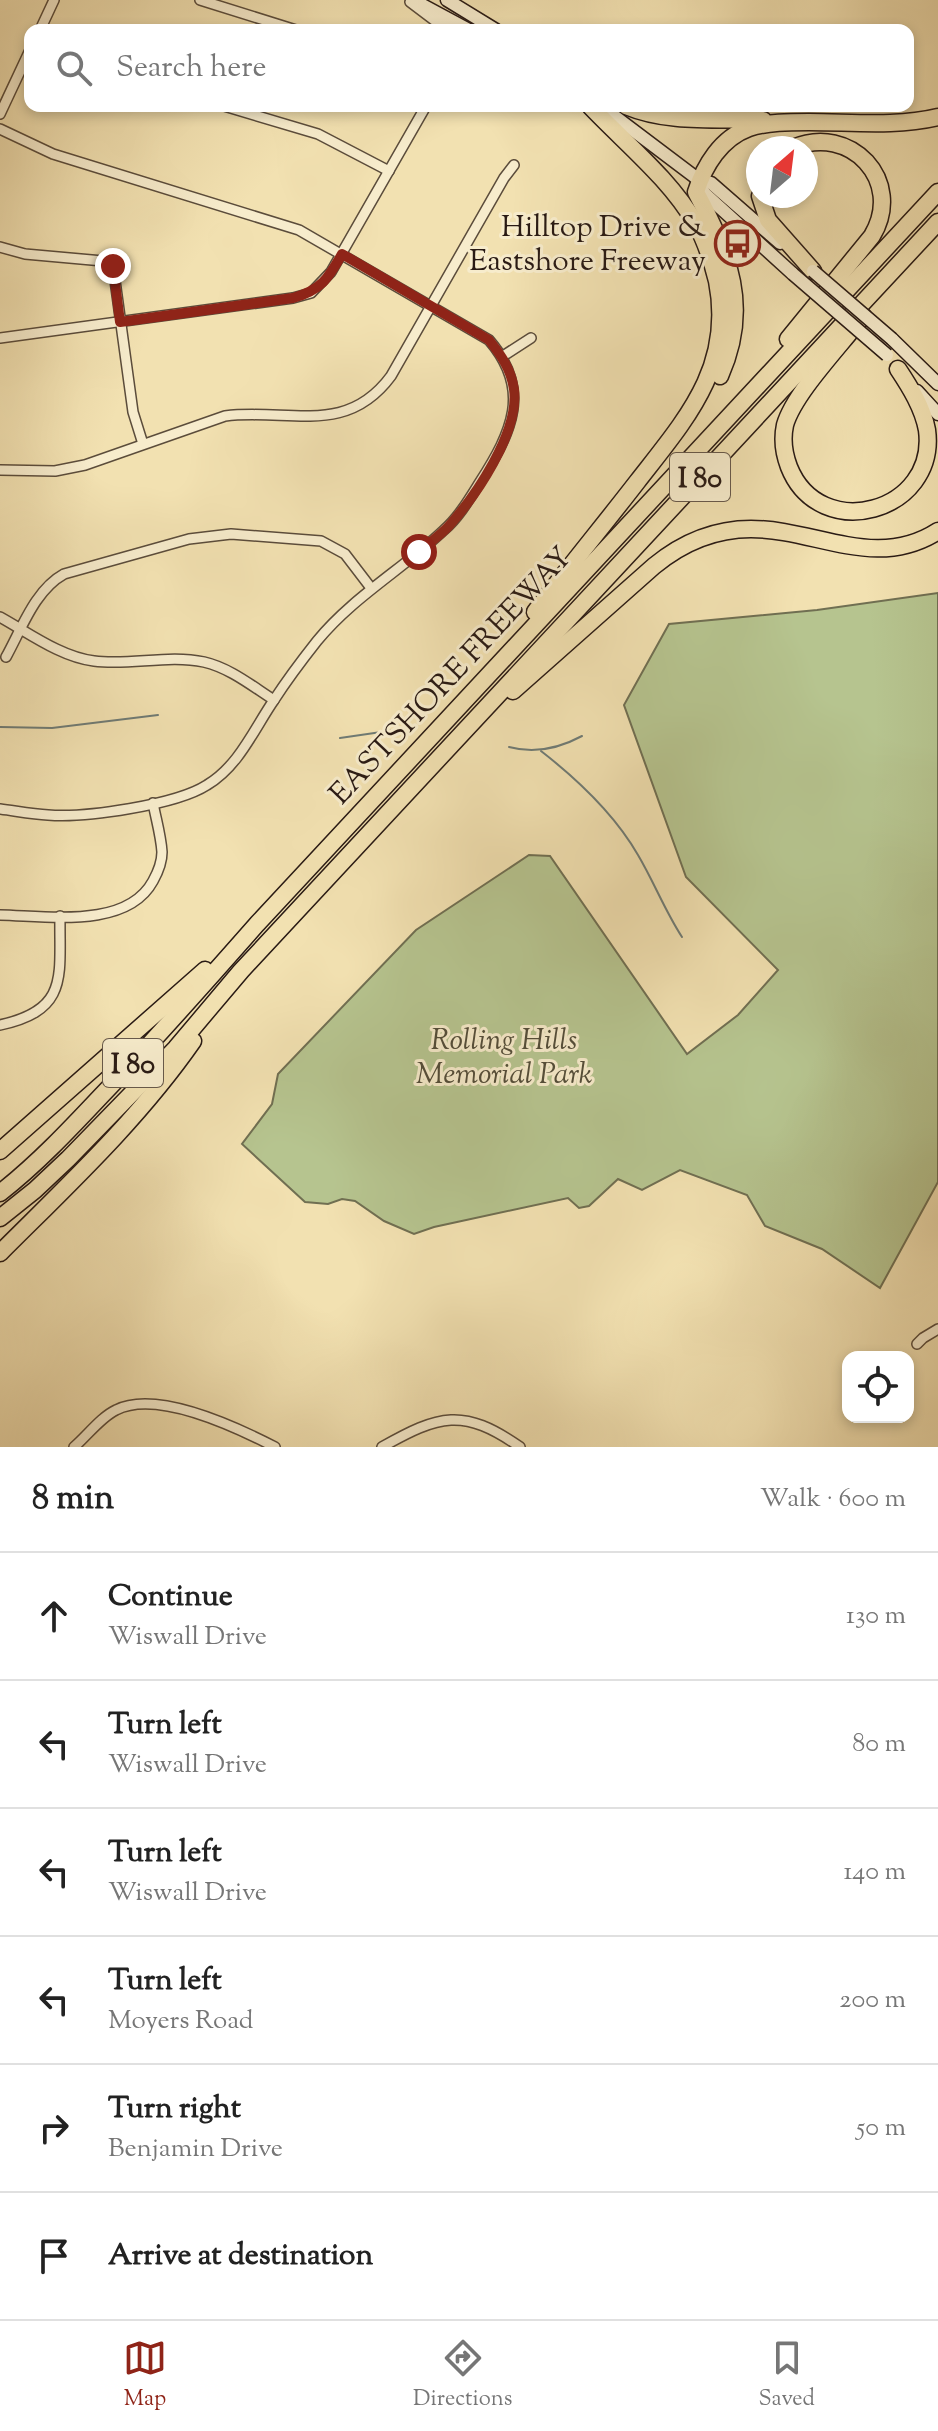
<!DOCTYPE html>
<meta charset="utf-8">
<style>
:root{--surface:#fff;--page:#f2f2f2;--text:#222;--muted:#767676;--line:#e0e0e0;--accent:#8f2418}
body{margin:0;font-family:"Sorts Mill Goudy",serif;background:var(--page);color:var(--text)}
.controls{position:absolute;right:24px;bottom:24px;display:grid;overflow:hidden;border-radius:16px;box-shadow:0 4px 12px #0003}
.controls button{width:72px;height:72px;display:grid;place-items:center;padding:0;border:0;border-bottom:2px solid var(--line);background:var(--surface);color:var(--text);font:40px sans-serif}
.compass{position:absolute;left:746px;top:136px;width:72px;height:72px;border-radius:50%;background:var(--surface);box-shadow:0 4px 12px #0003;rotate:28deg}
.stop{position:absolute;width:24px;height:24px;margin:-18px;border:6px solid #8f2418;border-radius:50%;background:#fff}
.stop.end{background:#8f2418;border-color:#fff;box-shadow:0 2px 8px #0008}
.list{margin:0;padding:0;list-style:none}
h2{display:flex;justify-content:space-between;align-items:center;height:104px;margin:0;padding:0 32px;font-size:34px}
h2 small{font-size:26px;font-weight:400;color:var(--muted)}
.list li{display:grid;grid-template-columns:52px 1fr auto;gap:24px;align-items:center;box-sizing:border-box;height:128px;padding:0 32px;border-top:2px solid var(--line)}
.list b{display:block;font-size:30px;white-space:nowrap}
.list p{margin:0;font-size:26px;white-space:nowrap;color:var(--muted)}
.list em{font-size:26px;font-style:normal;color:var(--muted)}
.icon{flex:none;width:44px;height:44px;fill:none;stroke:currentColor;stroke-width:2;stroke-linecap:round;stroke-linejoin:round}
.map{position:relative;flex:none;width:938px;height:1447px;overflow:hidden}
.search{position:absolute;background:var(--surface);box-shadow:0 4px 12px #0003;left:24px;right:24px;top:24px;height:88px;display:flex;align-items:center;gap:20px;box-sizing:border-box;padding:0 28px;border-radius:16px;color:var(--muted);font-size:30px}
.sheet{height:872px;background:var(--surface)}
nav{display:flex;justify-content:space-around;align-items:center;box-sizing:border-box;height:112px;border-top:2px solid var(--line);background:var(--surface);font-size:22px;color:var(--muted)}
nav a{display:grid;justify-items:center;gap:4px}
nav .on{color:var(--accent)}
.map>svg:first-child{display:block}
</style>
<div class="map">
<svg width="938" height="1447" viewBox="0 0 938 1447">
<rect width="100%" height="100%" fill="#f2e1b1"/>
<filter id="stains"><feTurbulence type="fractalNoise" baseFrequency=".0025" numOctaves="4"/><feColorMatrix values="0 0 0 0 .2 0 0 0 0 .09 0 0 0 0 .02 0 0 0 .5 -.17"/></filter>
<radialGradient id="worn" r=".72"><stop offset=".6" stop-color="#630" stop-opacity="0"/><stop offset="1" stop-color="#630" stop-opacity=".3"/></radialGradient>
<path fill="#b6c48f" stroke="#706f52" stroke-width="2" d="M938,593V1182L880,1288L822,1249L765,1226L747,1195L680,1170L642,1190L618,1179L589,1206L579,1208L568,1198L434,1227L414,1234L384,1221L355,1201L342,1199L328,1204L305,1202L242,1144L272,1104L278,1074L416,930L529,855L550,856L687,1054L738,1015L778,970L686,877L624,705L669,624L817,610Z"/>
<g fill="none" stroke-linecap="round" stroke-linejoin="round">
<g stroke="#6f7b75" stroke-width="2">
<path d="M0,727L52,728L158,715"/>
<path d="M340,738L395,730"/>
<path d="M509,747C535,754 558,749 582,736"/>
<path d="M541,751C577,779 615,815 638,855C654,882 665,911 682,937"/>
</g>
<defs>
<g id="street">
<path d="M200,0L296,30"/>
<path d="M410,2L447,30"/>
<path d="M40,30L54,0"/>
<path d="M224,106L318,134L389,171"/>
<path d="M0,114L30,50"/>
<path d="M0,129L53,154L299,230L489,340C532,390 512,432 480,482C470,498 459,517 444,530C403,569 353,597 317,641C302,660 287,680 274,700C254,729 239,766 207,785C176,805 85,818 48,815C32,814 16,811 0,809"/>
<path d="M0,247L25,254L103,261L113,266L133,412L143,444"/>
<path d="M0,338L293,298L311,293L331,272L426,106"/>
<path d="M503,356L531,338"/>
<path d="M0,470L55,471L85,465L225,416C289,408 346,437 391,376L504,178L514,165"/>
<path d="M0,617C29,633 61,657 94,661C130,666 168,654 204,662C230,668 252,686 274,700"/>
<path d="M6,657C22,628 35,590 64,574L189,539L231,534L321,541L345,554L371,588"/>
<path d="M0,915C48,916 127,929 153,881C158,872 162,862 162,852C161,836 156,819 153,803"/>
<path d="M0,1025C70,1010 59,975 60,916"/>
<path d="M917,1344L923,1338L938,1329"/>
<path d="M74,1447C87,1436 101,1417 116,1410C157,1389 238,1428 275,1447"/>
<path d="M382,1447C439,1415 463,1407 520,1447"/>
</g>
<g id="secondary">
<path d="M413,0L469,30"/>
<path d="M447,0L496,30"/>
<path d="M601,106L699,180L711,183L780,243"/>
<path d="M700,183L704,193L793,274"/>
<path d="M892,339L938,384"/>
<path d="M917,391L938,414"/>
</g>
<g id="highway">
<path d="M626,106C669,124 717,118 763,120"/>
<path d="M760,196L768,220L813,271"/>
<path d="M863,316C842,344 794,393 785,425C782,439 784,454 789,467C820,545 938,512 927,430C923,408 910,387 898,369"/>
<path d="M788,339L872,236C905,181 850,123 793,148"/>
<path d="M720,376C751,307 729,255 696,192C704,166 721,138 749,128C767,122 790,122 809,122C852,122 897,127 938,117"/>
<path d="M535,612C568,568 603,526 637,482C686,419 734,367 717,281C712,261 706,242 696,224C670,179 625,143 590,106"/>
<path d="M513,691L654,566C682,543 714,529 751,529C816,529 876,571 938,531"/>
<path d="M0,1151L205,970"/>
<path d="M0,1193C37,1164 69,1130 101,1096C155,1040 206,982 257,924L938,192"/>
<path d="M0,1218L35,1190L68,1159L176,1048L241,971L938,222"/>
<path d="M0,1253C68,1185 138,1120 193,1041"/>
</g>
</defs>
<use href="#street" stroke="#5b4c3b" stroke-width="12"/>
<use href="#secondary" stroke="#291a14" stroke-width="15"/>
<use href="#highway" stroke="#291a14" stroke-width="19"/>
<use href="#street" stroke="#f7eccc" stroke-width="9"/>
<use href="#secondary" stroke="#f7eccc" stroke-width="12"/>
<use href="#highway" stroke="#f2e1b1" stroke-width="16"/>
<defs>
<g id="secondary-bridge">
<path d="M813,271L892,339"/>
<path d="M793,274L887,355"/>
</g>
</defs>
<use href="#secondary-bridge" stroke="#291a14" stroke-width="15" stroke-linecap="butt"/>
<use href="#secondary-bridge" stroke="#f7eccc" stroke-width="12"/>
</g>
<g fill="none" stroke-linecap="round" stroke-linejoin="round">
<path stroke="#8f2418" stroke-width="10" d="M113,266L120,322L293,298C321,290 328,279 342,254L489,340C501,355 511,369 514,389C520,432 475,497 448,527C439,536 428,544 419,552"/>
</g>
<defs>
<symbol id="bus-ring" viewBox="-11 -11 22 22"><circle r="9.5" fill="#f7eccc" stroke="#8f2418" stroke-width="1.5"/><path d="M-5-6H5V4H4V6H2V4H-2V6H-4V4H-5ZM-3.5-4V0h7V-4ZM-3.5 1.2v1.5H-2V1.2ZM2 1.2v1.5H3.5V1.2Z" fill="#8f2418"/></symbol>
</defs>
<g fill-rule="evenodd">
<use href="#bus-ring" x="712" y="218" width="51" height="51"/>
</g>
<g text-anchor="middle" stroke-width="6" stroke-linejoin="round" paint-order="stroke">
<g fill="#f7eccc" stroke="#67594b" stroke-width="2">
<rect x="670" y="453" width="60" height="48" rx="6"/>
<rect x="103" y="1039" width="60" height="48" rx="6"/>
</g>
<g font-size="28" font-weight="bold" fill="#291a14">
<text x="700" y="487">I 80</text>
<text x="133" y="1073">I 80</text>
</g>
<g font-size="30" fill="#291a14" stroke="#f7eccc" text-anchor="end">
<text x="706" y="236">Hilltop Drive &amp;<tspan x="706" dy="34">Eastshore Freeway</tspan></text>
</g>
<g font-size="30" fill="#291a14" stroke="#f7eccc">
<text transform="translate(450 675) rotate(-47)" y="10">EASTSHORE FREEWAY</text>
</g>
<g font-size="30" font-style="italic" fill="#534d39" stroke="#f7eccc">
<text x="504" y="1049">Rolling Hills<tspan x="504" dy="34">Memorial Park</tspan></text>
</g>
</g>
<rect width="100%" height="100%" filter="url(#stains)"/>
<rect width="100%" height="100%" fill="url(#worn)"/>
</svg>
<div class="controls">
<button><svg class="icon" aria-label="locate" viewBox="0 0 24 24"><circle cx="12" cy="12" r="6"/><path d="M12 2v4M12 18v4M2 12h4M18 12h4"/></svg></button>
</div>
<svg class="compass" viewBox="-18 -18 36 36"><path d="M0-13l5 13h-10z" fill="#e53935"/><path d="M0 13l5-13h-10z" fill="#767676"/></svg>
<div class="stop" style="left:419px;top:552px"></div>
<div class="stop end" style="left:113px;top:266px"></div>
<div class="search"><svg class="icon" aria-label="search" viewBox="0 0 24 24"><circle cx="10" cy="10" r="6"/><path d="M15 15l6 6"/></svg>Search here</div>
</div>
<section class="sheet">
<h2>8 min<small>Walk · 600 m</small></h2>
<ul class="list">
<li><svg class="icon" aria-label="ahead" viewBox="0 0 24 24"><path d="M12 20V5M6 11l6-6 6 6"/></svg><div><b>Continue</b><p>Wiswall Drive</p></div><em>130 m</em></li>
<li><svg class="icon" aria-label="left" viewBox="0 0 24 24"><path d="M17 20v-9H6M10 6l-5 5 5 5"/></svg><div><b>Turn left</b><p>Wiswall Drive</p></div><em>80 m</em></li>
<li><svg class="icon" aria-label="left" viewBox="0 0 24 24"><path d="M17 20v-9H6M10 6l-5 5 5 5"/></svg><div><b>Turn left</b><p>Wiswall Drive</p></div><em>140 m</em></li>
<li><svg class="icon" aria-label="left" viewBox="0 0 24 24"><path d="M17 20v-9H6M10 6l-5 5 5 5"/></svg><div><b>Turn left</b><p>Moyers Road</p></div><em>200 m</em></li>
<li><svg class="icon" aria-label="right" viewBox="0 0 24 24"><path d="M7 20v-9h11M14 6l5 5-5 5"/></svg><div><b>Turn right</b><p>Benjamin Drive</p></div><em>50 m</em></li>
<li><svg class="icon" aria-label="arrive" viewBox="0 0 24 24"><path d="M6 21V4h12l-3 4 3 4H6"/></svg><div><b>Arrive at destination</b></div></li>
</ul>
</section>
<nav>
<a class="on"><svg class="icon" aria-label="map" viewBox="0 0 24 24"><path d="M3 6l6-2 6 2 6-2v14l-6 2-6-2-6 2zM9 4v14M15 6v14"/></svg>Map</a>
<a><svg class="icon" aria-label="directions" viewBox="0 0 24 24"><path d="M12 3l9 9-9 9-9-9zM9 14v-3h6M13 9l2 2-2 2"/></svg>Directions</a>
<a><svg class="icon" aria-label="saved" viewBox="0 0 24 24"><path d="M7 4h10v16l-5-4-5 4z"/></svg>Saved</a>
</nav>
